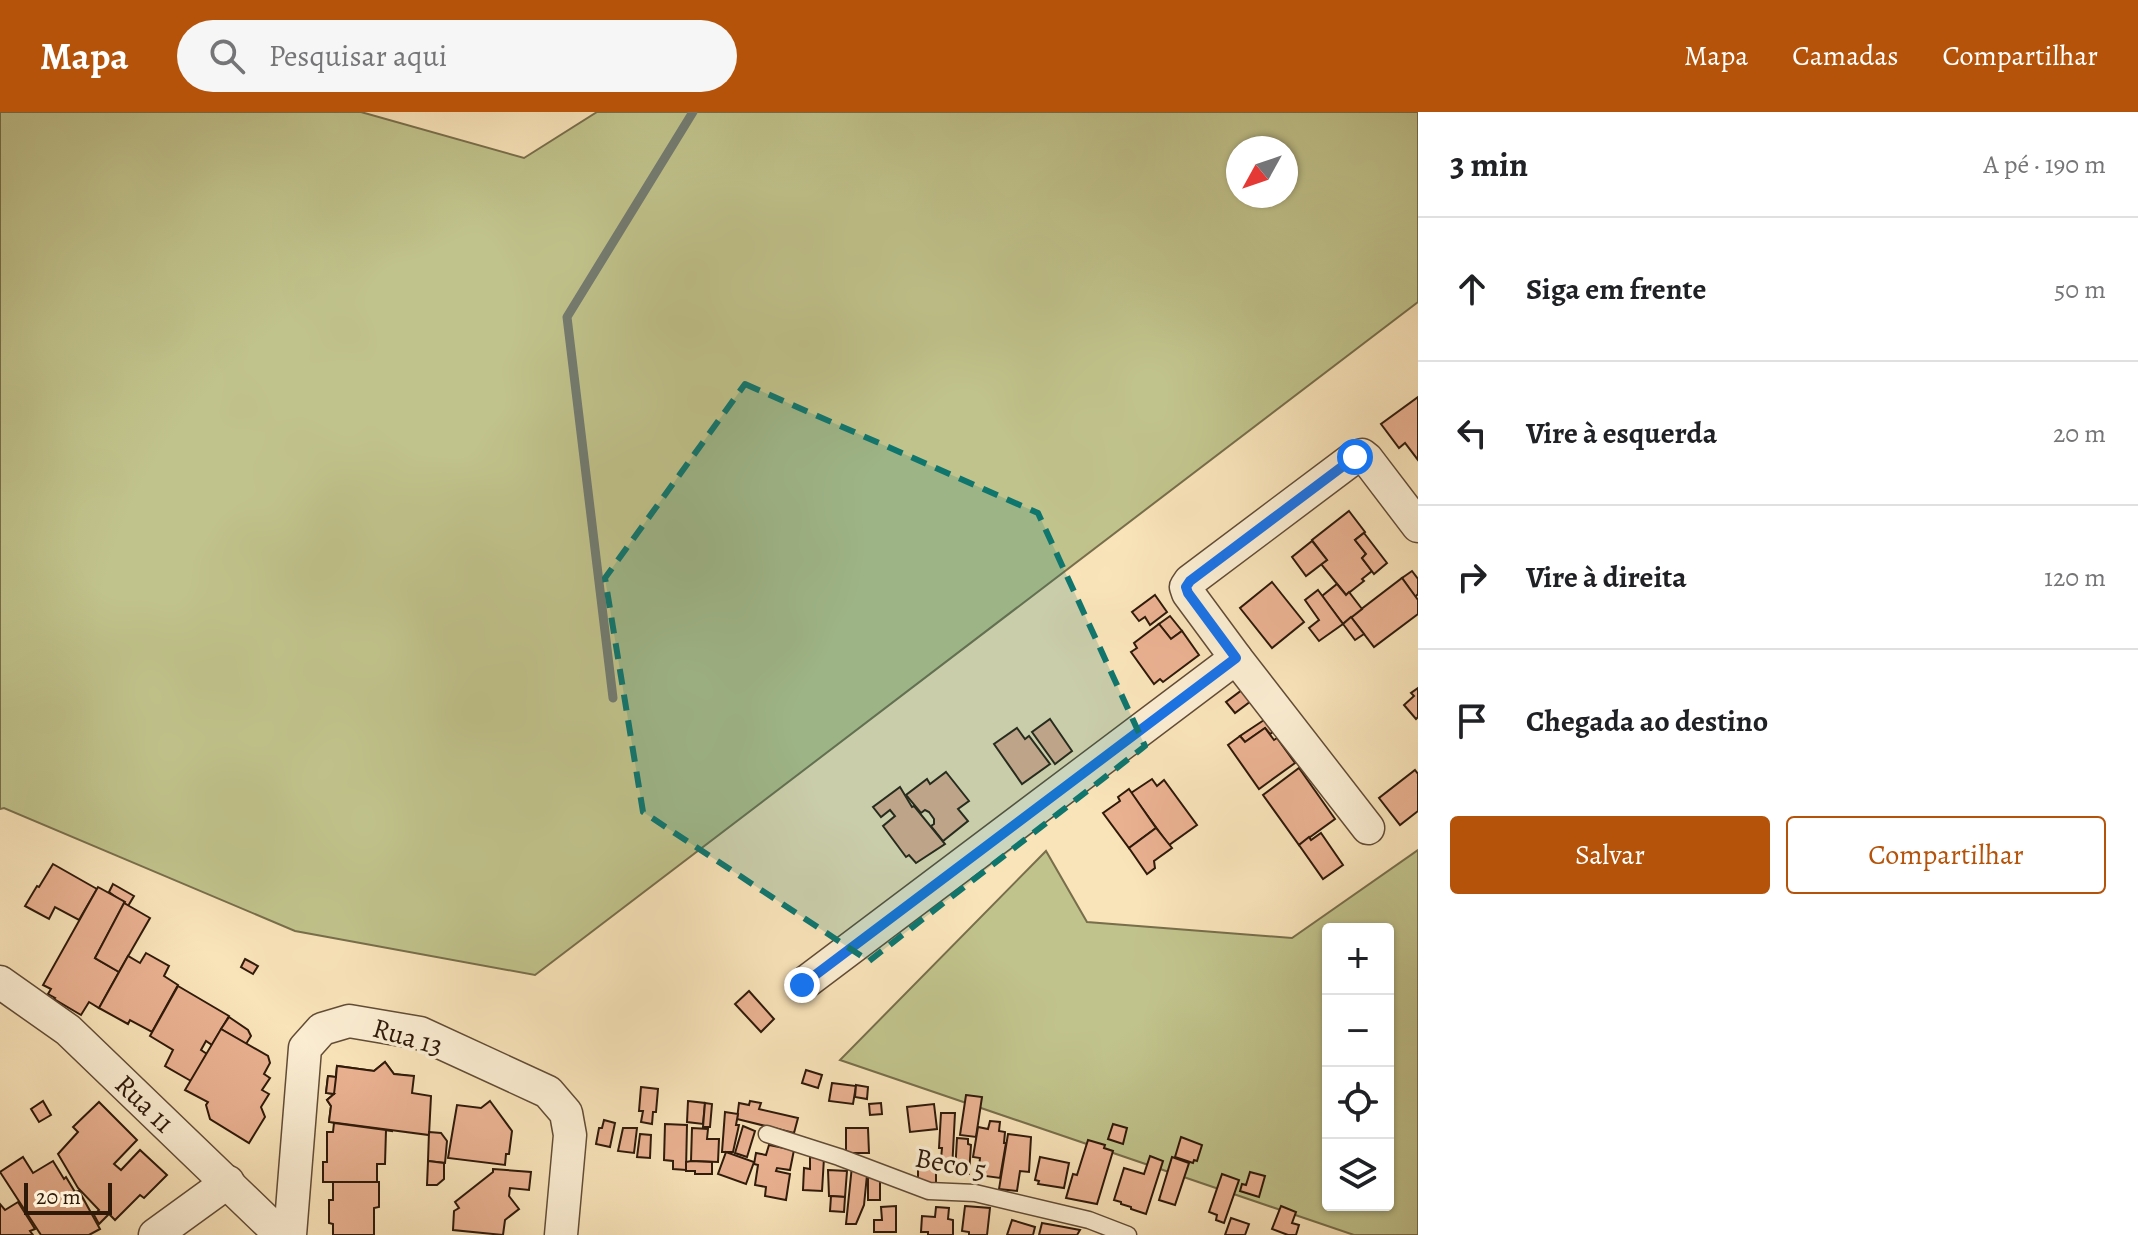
<!DOCTYPE html>
<html lang="pt">
<meta charset="utf-8">
<style>
:root{--surface:#fff;--page:#f6f6f6;--text:#202124;--muted:#757577;--line:#e0e0e0;--accent:#b45309}
body{margin:0;font-family:Alegreya,serif;background:var(--page);color:var(--text)}
.controls{position:absolute;right:24px;bottom:24px;display:grid;overflow:hidden;border-radius:8px;box-shadow:0 2px 6px #0004}
.controls button{width:72px;height:72px;display:grid;place-items:center;padding:0;border:0;border-bottom:2px solid var(--line);background:var(--surface);color:var(--text);font:40px sans-serif}
.compass{position:absolute;left:1226px;top:24px;width:72px;height:72px;border-radius:50%;background:var(--surface);box-shadow:0 2px 6px #0004;rotate:230deg}
.scale{position:absolute;left:24px;bottom:20px;width:88px;box-sizing:border-box;padding-left:8px;border:4px solid #2f1a0a;border-top:0;font-size:22px;line-height:28px;white-space:nowrap;color:#2f1a0a;-webkit-text-stroke:6px #fbedd2;paint-order:stroke}
.stop{position:absolute;width:24px;height:24px;margin:-18px;border:6px solid #1a73e8;border-radius:50%;background:#fff}
.stop.end{background:#1a73e8;border-color:#fff;box-shadow:0 2px 8px #0008}
.list{margin:0;padding:0;list-style:none}
h2{display:flex;justify-content:space-between;align-items:center;height:104px;margin:0;padding:0 32px;font-size:34px}
h2 small{font-size:26px;font-weight:400;color:var(--muted)}
.list li{display:grid;grid-template-columns:52px 1fr auto;gap:24px;align-items:center;box-sizing:border-box;height:144px;padding:0 32px;border-top:2px solid var(--line)}
.list b{display:block;font-size:30px;white-space:nowrap}
.list em{font-size:26px;font-style:normal;color:var(--muted)}
.actions{display:flex;gap:16px;padding:24px 32px}
.actions a{flex:1;padding:18px 0;border:2px solid var(--accent);border-radius:8px;text-align:center;font-size:28px;color:var(--accent)}
.actions .main{background:var(--accent);color:#fff}
.icon{flex:none;width:44px;height:44px;fill:none;stroke:currentColor;stroke-width:2;stroke-linecap:round;stroke-linejoin:round}
.map{position:relative;flex:none;width:1418px;height:1123px;overflow:hidden}
header{display:flex;align-items:center;gap:48px;box-sizing:border-box;height:112px;padding:0 40px;background:var(--accent);color:#fff}
header strong{font-size:38px}
nav{display:flex;gap:44px;margin-inline-start:auto;font-size:28px}
.search{width:560px;height:72px;background:var(--page);display:flex;align-items:center;gap:20px;box-sizing:border-box;padding:0 28px;border-radius:44px;color:var(--muted);font-size:30px}
main{display:flex}
aside{flex:1;background:var(--surface)}
.map>svg:first-child{display:block}
</style>
<header>
<strong>Mapa</strong>
<div class="search"><svg class="icon" aria-label="search" viewBox="0 0 24 24"><circle cx="10" cy="10" r="6"/><path d="M15 15l6 6"/></svg>Pesquisar aqui</div>
<nav><a>Mapa</a><a>Camadas</a><a>Compartilhar</a></nav>
</header>
<main>
<div class="map">
<svg width="1418" height="1123" viewBox="0 0 1418 1123">
<rect width="100%" height="100%" fill="#f9e3b9"/>
<filter id="stains"><feTurbulence type="fractalNoise" baseFrequency=".0025" numOctaves="4"/><feColorMatrix values="0 0 0 0 .2 0 0 0 0 .09 0 0 0 0 .02 0 0 0 .5 -.17"/></filter>
<radialGradient id="worn" r=".72"><stop offset=".6" stop-color="#630" stop-opacity="0"/><stop offset="1" stop-color="#630" stop-opacity=".3"/></radialGradient>
<g fill="#c1c38c" stroke="#786e4b" stroke-width="2" fill-rule="evenodd">
<path d="M0,0H361L524,46L597,0H1418V190L535,863L295,819L4,696L0,697ZM1238,36H1286V84H1238Z"/>
<path d="M1418,738V1123H1354L840,948L1046,739L1087,810L1292,826ZM1328,817H1388V1093H1328Z"/>
</g>
<g fill="none" stroke-linecap="round" stroke-linejoin="round">
<path stroke="#737c71" stroke-width="9" d="M613,586L567,205L693,0"/>
</g>
<g fill="#eab191" stroke="#2f1a0a" stroke-width="2">
<path d="M1418,285V348L1405,331L1399,336L1381,312Z"/>
<path d="M1349,399L1365,420L1355,428L1366,442L1362,446L1372,459L1362,467L1364,469L1346,483L1321,452L1327,448L1312,428Z"/>
<path d="M1364,421L1387,451L1374,462L1362,446L1366,442L1355,428Z"/>
<path d="M1312,429L1327,448L1306,464L1292,445Z"/>
<path d="M1412,459L1418,467V482L1415,485L1402,466Z"/>
<path d="M1402,466L1418,488V502L1374,535L1351,505Z"/>
<path d="M1272,470L1304,510L1272,536L1240,496Z"/>
<path d="M1337,472L1346,483L1349,480L1362,497L1343,512L1322,484Z"/>
<path d="M1318,478L1343,512L1319,529L1309,516L1319,508L1305,488Z"/>
<path d="M1155,483L1167,500L1150,513L1145,505L1139,509L1132,500Z"/>
<path d="M1170,504L1182,519L1171,527L1159,512Z"/>
<path d="M1351,505L1364,522L1355,528L1343,512Z"/>
<path d="M1159,512L1171,527L1182,519L1199,543L1163,570L1160,567L1154,572L1131,540L1137,536L1134,531Z"/>
<path d="M1418,576V605L1416,607L1404,593L1414,584L1411,581Z"/>
<path d="M1242,578L1251,589L1235,601L1226,590Z"/>
<path d="M1050,607L1072,639L1055,652L1032,620Z"/>
<path d="M1264,608L1273,620L1270,622L1265,616L1245,630L1240,624Z"/>
<path d="M1017,616L1025,627L1029,624L1050,652L1022,672L994,632Z"/>
<path d="M1265,616L1274,628L1277,626L1295,651L1259,677L1228,633L1240,624L1245,630Z"/>
<path d="M1299,656L1335,707L1299,733L1263,683Z"/>
<path d="M1415,658L1418,662V699L1400,713L1379,686Z"/>
<path d="M946,660L969,689L958,697L968,709L943,729L931,714L934,712V707L929,700L925,698L921,701L906,683L927,667L930,672Z"/>
<path d="M1152,667L1157,674L1164,668L1197,713L1169,733L1131,681Z"/>
<path d="M900,675L912,695L914,694L945,732L916,751L909,743L906,745L883,714L895,704L890,698L881,705L873,695Z"/>
<path d="M1129,677L1156,716L1129,736L1103,701L1120,689L1118,685Z"/>
<path d="M1156,716L1172,736L1154,749L1155,756L1147,762L1129,736Z"/>
<path d="M1321,721L1343,753L1323,767L1299,733L1309,725L1311,728Z"/>
<path d="M53,752L97,777L79,808L55,795L49,807L25,794L37,774L39,775Z"/>
<path d="M113,772L134,784L128,794L109,780Z"/>
<path d="M98,775L125,790L95,846L119,860L99,896L89,890L81,903L54,887L55,886L48,882L51,877L43,873Z"/>
<path d="M124,791L150,806L119,860L95,846Z"/>
<path d="M146,841L169,854L164,864L178,873L152,920L130,908L128,912L99,896L128,844L140,851Z"/>
<path d="M245,847L258,854L253,862L241,855Z"/>
<path d="M178,874L229,904L212,933L206,929L201,938L207,942L191,969L165,954L173,938L150,924Z"/>
<path d="M749,879L774,907L761,920L735,892Z"/>
<path d="M229,905L248,918L251,924L246,932L221,917Z"/>
<path d="M221,917L268,944L270,951L264,962L270,966L262,978L269,982L261,995L265,1005L249,1031L210,1007L206,993L208,990L185,978Z"/>
<path d="M385,950L394,962L410,964L406,989L395,988L392,1019L329,1010L331,994L327,988L334,982L337,954L374,959Z"/>
<path d="M385,950L394,962L414,964L412,981L431,984L429,1023L329,1010L331,994L327,988L334,982L326,981L328,964L336,965L337,954L374,959Z"/>
<path d="M806,958L822,963L818,976L802,971Z"/>
<path d="M328,964L336,965L334,982L326,981Z"/>
<path d="M832,971L856,974L853,992L829,989Z"/>
<path d="M856,973L868,975L867,987L855,985Z"/>
<path d="M641,975L658,977L656,1000H653L652,1012L641,1010L643,999H639Z"/>
<path d="M966,983L982,985L976,1025L960,1023Z"/>
<path d="M43,989L51,1003L39,1010L31,997Z"/>
<path d="M490,989L512,1019L509,1042H506L505,1053L448,1046L457,993L481,996Z"/>
<path d="M688,989L705,991L703,1012L687,1010Z"/>
<path d="M750,989L761,991L759,997L798,1006L794,1021L737,1007L739,991L749,993Z"/>
<path d="M99,990L137,1028L114,1052L121,1058L140,1038L167,1063L144,1086L140,1083L115,1108L109,1102L99,1112L94,1103L99,1098L78,1076L58,1042L78,1020L73,1015Z"/>
<path d="M705,991L712,992L710,1015H703Z"/>
<path d="M881,991L882,1002L870,1003L869,992Z"/>
<path d="M934,992L937,1017L910,1020L907,995Z"/>
<path d="M725,1000L738,1002L736,1013H739L733,1040H722Z"/>
<path d="M941,1001H955L952,1058H940L942,1036H939Z"/>
<path d="M604,1008L615,1011L610,1035L596,1032L599,1016H602Z"/>
<path d="M990,1009L1000,1010L999,1019L1005,1020L1004,1031H1006L1000,1066L978,1063L980,1046L973,1045L978,1015L988,1017Z"/>
<path d="M334,1011L386,1018L385,1052H377V1070H323V1050H327V1020H333Z"/>
<path d="M665,1012L687,1013L686,1058L673,1057V1049L664,1048Z"/>
<path d="M1113,1012L1127,1016L1123,1032L1108,1027Z"/>
<path d="M743,1014L755,1019L747,1045L735,1041Z"/>
<path d="M623,1016H637L634,1041L618,1039Z"/>
<path d="M692,1016L708,1017L707,1027H719L718,1050L691,1049Z"/>
<path d="M846,1016H868L869,1041H846Z"/>
<path d="M429,1020L441,1021L447,1029L445,1051L428,1049Z"/>
<path d="M640,1022L651,1023L650,1046L637,1045Z"/>
<path d="M1008,1022L1031,1025L1029,1060L1020,1059L1017,1079L999,1077Z"/>
<path d="M1181,1025L1202,1033L1197,1049L1194,1048L1193,1051L1175,1045Z"/>
<path d="M957,1026L968,1027V1032L971,1033L969,1062L955,1061Z"/>
<path d="M1088,1028L1105,1033L1104,1036L1113,1039L1097,1092L1066,1086L1073,1062L1077,1063Z"/>
<path d="M769,1033L794,1038L790,1058L777,1056L776,1059L790,1062L786,1088L765,1084L766,1075L755,1073L758,1053L754,1052L756,1041L766,1043Z"/>
<path d="M726,1040L754,1050L746,1072L718,1062Z"/>
<path d="M1150,1044L1163,1049L1146,1102L1131,1097V1095L1121,1092V1090L1114,1088L1124,1056L1144,1062Z"/>
<path d="M23,1045L33,1061L53,1049L64,1067L66,1065L75,1080L79,1079L100,1117L89,1123H41L0,1060Z"/>
<path d="M810,1045L824,1046L822,1079L803,1078L804,1056L810,1057Z"/>
<path d="M1040,1045L1069,1051L1064,1076L1038,1072L1039,1069L1035,1068Z"/>
<path d="M1172,1045L1189,1051L1175,1093L1159,1088Z"/>
<path d="M428,1049L444,1051V1067L437,1073H427Z"/>
<path d="M691,1049L712,1050V1062H695V1059H686V1050Z"/>
<path d="M852,1054L867,1063L864,1093L856,1112H846Z"/>
<path d="M936,1054V1071L918,1072V1055Z"/>
<path d="M493,1057L531,1060L529,1078L510,1076L509,1084L519,1097L505,1108L503,1123L453,1118L454,1099L459,1096L455,1090L493,1060Z"/>
<path d="M828,1058L847,1059L845,1085L829,1084Z"/>
<path d="M1250,1060L1265,1064L1259,1085L1240,1079L1242,1072L1246,1073Z"/>
<path d="M1222,1062L1239,1068L1224,1111L1216,1108L1217,1103L1209,1100Z"/>
<rect x="868" y="1064" width="12" height="24"/>
<path d="M333,1070H379V1095L374,1096V1123H333V1112L329,1111V1088H333Z"/>
<path d="M831,1084L845,1085L844,1100L830,1099Z"/>
<path d="M18,1090L35,1117L30,1119L33,1123H0V1092L5,1098Z"/>
<path d="M896,1094V1120H874V1108H882L881,1095Z"/>
<path d="M965,1094L990,1096L987,1123H969V1120L962,1119Z"/>
<path d="M1281,1094L1296,1100L1292,1111L1299,1113L1296,1123H1288L1272,1117Z"/>
<path d="M936,1095L949,1096L948,1107L953,1108V1123H928V1120H921L922,1104L935,1105Z"/>
<path d="M1231,1106L1249,1112L1245,1123H1225Z"/>
<path d="M1012,1108L1035,1115L1033,1123H1007Z"/>
<path d="M1042,1111L1064,1115L1080,1118L1077,1123H1039Z"/>
</g>
<g fill="none" stroke-linecap="round" stroke-linejoin="round">
<defs>
<path id="lane" d="M767,1022L839,1045L929,1079L975,1081L1089,1108L1128,1123"/>
<g id="street">
<path d="M1236,546L1368,716"/>
<path d="M0,870L68,918L281,1123"/>
<path d="M802,873L1236,546L1188,481L1186,475L1190,469L1355,345L1362,343L1367,347L1418,414"/>
<path d="M155,1123L228,1070"/>
<path d="M290,1123L305,936L322,917L349,909L420,921L548,980L566,1001L570,1023L561,1123"/>
</g>
</defs>
<use href="#lane" stroke="#624c36" stroke-width="19"/>
<use href="#street" stroke="#624c36" stroke-width="35"/>
<use href="#lane" stroke="#fbedd2" stroke-width="16"/>
<use href="#street" stroke="#fbedd2" stroke-width="32"/>
</g>
<g fill="none" stroke-linecap="round" stroke-linejoin="round">
<path stroke="#1a73e8" stroke-width="10" d="M802,873L1236,546L1188,481L1186,475L1190,469L1355,345"/>
</g>
<path fill="#0f766e" fill-opacity="0.2" stroke="#0f766e" stroke-width="6" stroke-dasharray="16 10" stroke-linejoin="round" d="M745,272L1038,401L1145,634L869,849L643,700L605,466Z"/>
<g text-anchor="middle" stroke-width="7" stroke-linejoin="round" paint-order="stroke">
<g font-size="28" fill="#2f1a0a" stroke="#fbedd2">
<text transform="translate(408 924) rotate(16)" y="10">Rua 13</text>
<text transform="translate(145 991) rotate(44)" y="10">Rua 11</text>
<text transform="translate(951 1051) rotate(11)" y="10">Beco 5</text>
</g>
</g>
<rect width="100%" height="100%" filter="url(#stains)"/>
<rect width="100%" height="100%" fill="url(#worn)"/>
</svg>
<div class="controls">
<button>+</button>
<button>−</button>
<button><svg class="icon" aria-label="locate" viewBox="0 0 24 24"><circle cx="12" cy="12" r="6"/><path d="M12 2v4M12 18v4M2 12h4M18 12h4"/></svg></button>
<button><svg class="icon" aria-label="layers" viewBox="0 0 24 24"><path d="M12 4l9 5-9 5-9-5zM3 14l9 5 9-5"/></svg></button>
</div>
<svg class="compass" viewBox="-18 -18 36 36"><path d="M0-13l5 13h-10z" fill="#e53935"/><path d="M0 13l5-13h-10z" fill="#757577"/></svg>
<div class="scale">20 m</div>
<div class="stop" style="left:1355px;top:345px"></div>
<div class="stop end" style="left:802px;top:873px"></div>
</div>
<aside>
<h2>3 min<small>A pé · 190 m</small></h2>
<ul class="list">
<li><svg class="icon" aria-label="ahead" viewBox="0 0 24 24"><path d="M12 20V5M6 11l6-6 6 6"/></svg><div><b>Siga em frente</b></div><em>50 m</em></li>
<li><svg class="icon" aria-label="left" viewBox="0 0 24 24"><path d="M17 20v-9H6M10 6l-5 5 5 5"/></svg><div><b>Vire à esquerda</b></div><em>20 m</em></li>
<li><svg class="icon" aria-label="right" viewBox="0 0 24 24"><path d="M7 20v-9h11M14 6l5 5-5 5"/></svg><div><b>Vire à direita</b></div><em>120 m</em></li>
<li><svg class="icon" aria-label="arrive" viewBox="0 0 24 24"><path d="M6 21V4h12l-3 4 3 4H6"/></svg><div><b>Chegada ao destino</b></div></li>
</ul>
<div class="actions"><a class="main">Salvar</a><a>Compartilhar</a></div>
</aside>
</main>
